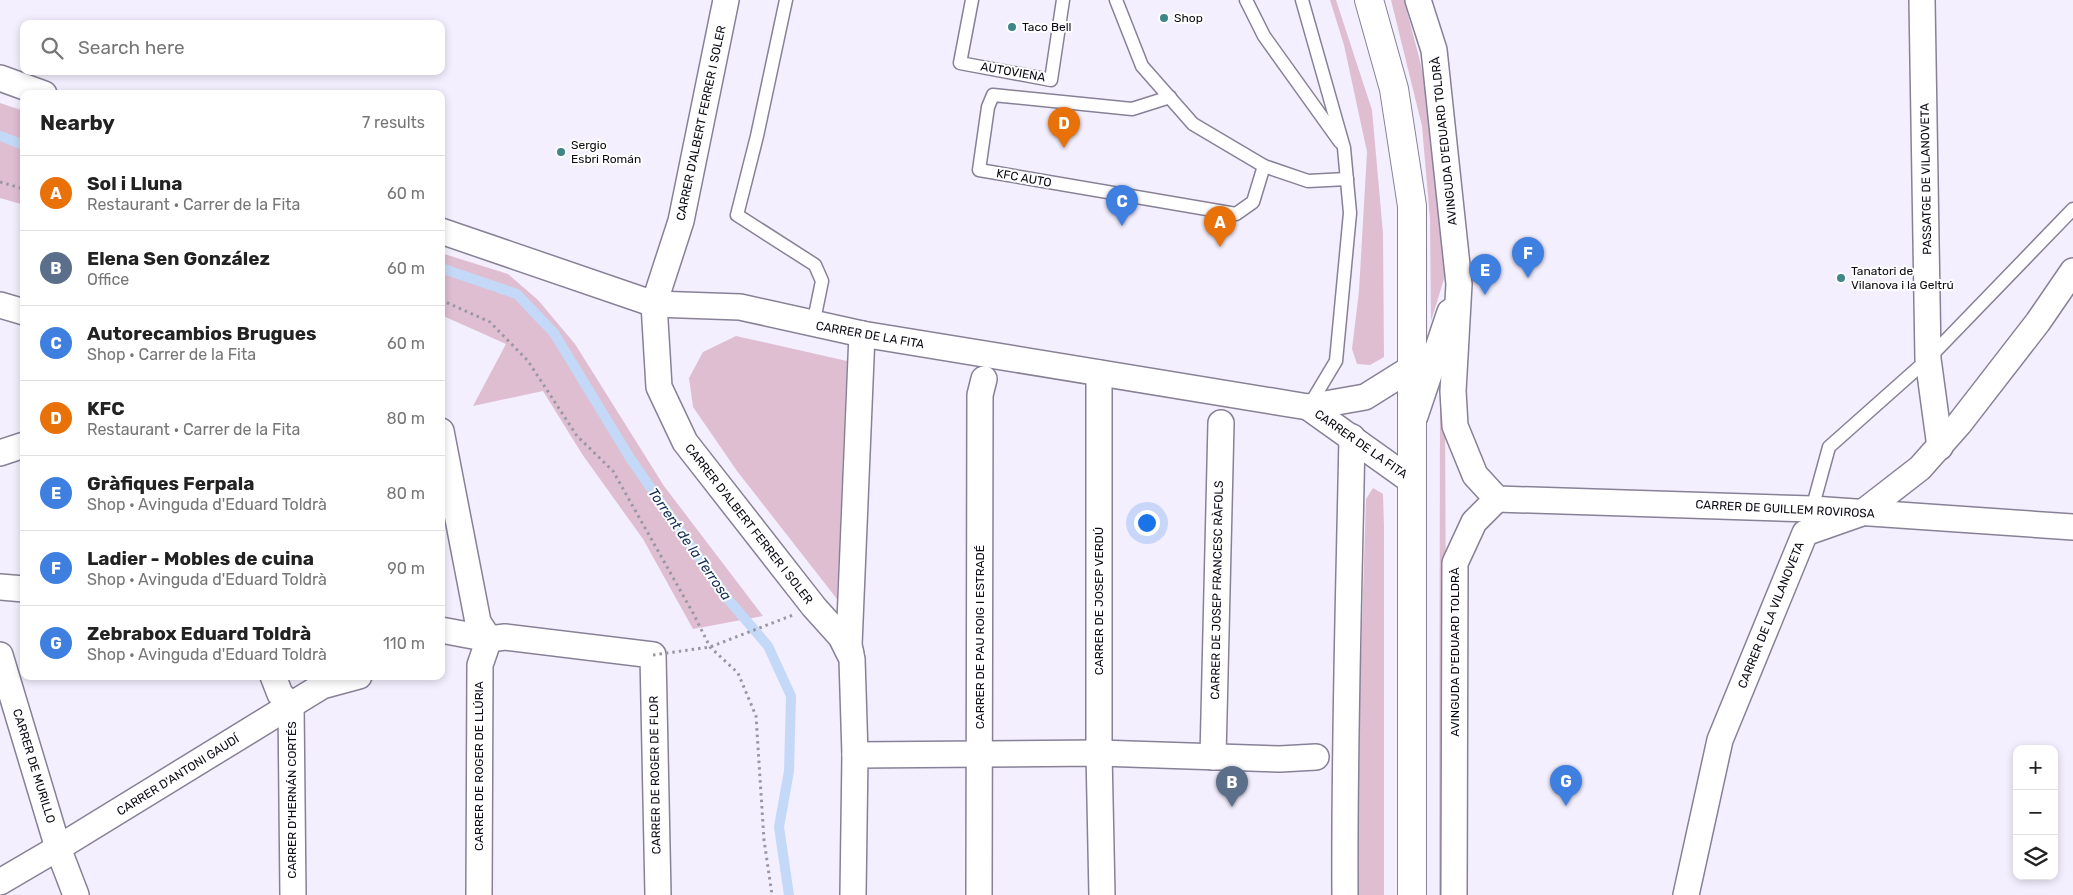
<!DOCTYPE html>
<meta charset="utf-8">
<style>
:root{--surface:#fff;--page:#f6f6f6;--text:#222;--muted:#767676;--line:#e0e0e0;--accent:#1a73e8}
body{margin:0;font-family:Rubik,sans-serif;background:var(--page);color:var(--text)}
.controls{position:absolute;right:15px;bottom:15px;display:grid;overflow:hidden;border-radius:10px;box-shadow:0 2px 8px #0003}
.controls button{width:45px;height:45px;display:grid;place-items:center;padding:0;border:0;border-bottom:1px solid var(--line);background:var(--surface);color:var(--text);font:25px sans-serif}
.you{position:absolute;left:1146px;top:522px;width:18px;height:18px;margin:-12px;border:4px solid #fff;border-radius:50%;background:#1a73e8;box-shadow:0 0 0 8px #1a73e833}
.badge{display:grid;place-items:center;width:32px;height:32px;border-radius:50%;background:var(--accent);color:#fff;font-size:16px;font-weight:700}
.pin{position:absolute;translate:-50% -41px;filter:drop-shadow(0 1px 2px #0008)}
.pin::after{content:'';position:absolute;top:26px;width:18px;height:15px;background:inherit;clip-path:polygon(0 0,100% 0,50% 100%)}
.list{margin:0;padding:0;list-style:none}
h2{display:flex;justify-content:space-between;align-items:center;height:65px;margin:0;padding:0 20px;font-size:21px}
h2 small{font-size:16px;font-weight:400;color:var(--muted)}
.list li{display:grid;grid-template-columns:32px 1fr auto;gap:15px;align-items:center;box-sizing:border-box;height:75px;padding:0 20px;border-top:1px solid var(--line)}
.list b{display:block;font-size:19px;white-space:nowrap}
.list p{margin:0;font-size:16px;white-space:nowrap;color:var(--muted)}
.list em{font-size:16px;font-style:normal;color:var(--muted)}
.icon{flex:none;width:28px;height:28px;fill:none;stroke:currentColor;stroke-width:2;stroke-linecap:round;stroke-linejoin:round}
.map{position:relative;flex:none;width:2073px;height:895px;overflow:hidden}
.search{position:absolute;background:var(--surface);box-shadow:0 2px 8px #0003;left:20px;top:20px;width:425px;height:55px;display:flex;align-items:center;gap:12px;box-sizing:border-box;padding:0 18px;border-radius:10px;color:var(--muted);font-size:19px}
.panel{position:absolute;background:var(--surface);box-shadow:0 2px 8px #0003;left:20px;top:90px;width:425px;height:590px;border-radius:10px}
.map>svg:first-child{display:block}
</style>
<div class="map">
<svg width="2073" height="895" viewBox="0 0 2073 895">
<rect width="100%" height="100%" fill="#f3effe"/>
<g fill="#dfbed2">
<path d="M1330,0H1336L1372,110L1383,233L1384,357L1370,365L1357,364L1352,349L1359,291L1367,152L1344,45Z"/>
<path d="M1391,0H1404L1420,61L1437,147L1448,266L1431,321L1430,219L1422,126Z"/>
<path d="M0,103L24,111V205L0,198Z"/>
<path d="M441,253L508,274L538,300L575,344L664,486L763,616L693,629L643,539L582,454L543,391L473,406L506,344L441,315Z"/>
<path d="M736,336L847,361L837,599L737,471L693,407L689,378L703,352Z"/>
<path d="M1445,396L1447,895H1439L1440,400Z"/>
<path d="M1373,488L1383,494L1384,527V895H1357V784L1366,499Z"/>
</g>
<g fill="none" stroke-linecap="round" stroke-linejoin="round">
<g stroke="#c4d9f8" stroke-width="10">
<path d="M0,136L24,145"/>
<path d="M441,268L517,294L554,333L630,458L727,598L768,646L791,696L789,771L779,827L789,895"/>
</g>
<defs>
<g id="lane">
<path d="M786,0L757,136L737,215L815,265L822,281L813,325"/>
<path d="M972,0L960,63L1051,80L1063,0"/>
<path d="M1116,0L1142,66L1193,124L1264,166L1308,181L1347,179"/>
<path d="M1246,0L1264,36L1340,142"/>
<path d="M1302,0L1344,148L1350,213L1336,361L1309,406"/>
<path d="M1170,97L1132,109L993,95L988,107L979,170L1236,214L1253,202L1264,166"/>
<path d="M1812,509L1829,447L1928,359L2073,209"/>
</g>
<g id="street">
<path d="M726,0L681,221L654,304L659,387L685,442L814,607L841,637L852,659L855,755L853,895"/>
<path d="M1418,0L1434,50L1459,284L1453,391L1455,426L1475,475L1497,499L1474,522L1455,563L1454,895"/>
<path d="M1922,0L1928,359L1940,447"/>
<path d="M0,78L44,94"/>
<path d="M441,231L654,304L740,307L862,334L1308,407L1365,397L1413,367"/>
<path d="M0,305L24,312"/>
<path d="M1099,373V753L1102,895"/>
<path d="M1308,407L1413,482"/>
<path d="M1415,416L1450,312"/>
<path d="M441,431L478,622L489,639"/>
<path d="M0,453L24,445"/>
<path d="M1497,499L1812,509L2073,527"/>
<path d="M0,587L24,589"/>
<path d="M441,630L489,639L505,637L653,655L658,895"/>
<path d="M851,654L849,645L862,334"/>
<path d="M0,655L58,848L76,895"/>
<path d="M273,676L280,694L291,705L293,895"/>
<path d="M855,755L1099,753L1280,759L1316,757"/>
<path d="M1213,757L1221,423"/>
<path d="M0,882L58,848L322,686L359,676"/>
<path d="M479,895L480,665L489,639"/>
<path d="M979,895L980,395L984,379"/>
<path d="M1345,895C1344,742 1349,590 1352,437"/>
<path d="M1686,895L1720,740L1805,533L1862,513L1920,468L1959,424L2038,322L2073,271"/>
</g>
<path id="secondary" d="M1369,0L1394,89L1412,206V895"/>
</defs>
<use href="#lane" stroke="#878097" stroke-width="15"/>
<use href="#street" stroke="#878097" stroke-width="28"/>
<use href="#secondary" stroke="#878097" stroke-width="30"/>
<g stroke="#9a97a3" stroke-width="3" stroke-dasharray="2.5 4" stroke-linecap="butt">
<path d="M0,182L24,189"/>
<path d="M441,300L490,322L528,361L577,436L613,471L693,613L710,647L738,673L756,716L764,840L772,895"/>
</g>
<use href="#lane" stroke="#fff" stroke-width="12"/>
<use href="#street" stroke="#fff" stroke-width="25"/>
<use href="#secondary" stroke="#fff" stroke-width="28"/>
<path stroke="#9a97a3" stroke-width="3" stroke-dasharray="2.5 4" stroke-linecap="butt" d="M653,655L710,647L793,615"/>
</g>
<g fill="#3e8687" stroke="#fff" stroke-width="2">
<circle cx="1164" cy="18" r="5"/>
<circle cx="1012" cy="27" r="5"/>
<circle cx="561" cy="152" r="5"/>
<circle cx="1841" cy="278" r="5"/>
</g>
<g text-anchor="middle" stroke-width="4" stroke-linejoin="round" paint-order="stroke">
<g font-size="12" fill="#0c0a12" stroke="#fff" text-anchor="start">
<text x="1174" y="22">Shop</text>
<text x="1022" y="31">Taco Bell</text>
<text x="571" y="149">Sergio<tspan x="571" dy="14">Esbri Román</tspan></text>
<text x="1851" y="275">Tanatori de<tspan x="1851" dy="14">Vilanova i la Geltrú</tspan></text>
</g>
<g font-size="12" fill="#0c0a12" stroke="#fff">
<text transform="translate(1013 72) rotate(10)" y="4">AUTOVIENA</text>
<text transform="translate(701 123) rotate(-78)" y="4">CARRER D'ALBERT FERRER I SOLER</text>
<text transform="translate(1444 141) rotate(-96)" y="4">AVINGUDA D'EDUARD TOLDRÀ</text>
<text transform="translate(1024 178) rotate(10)" y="4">KFC AUTO</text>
<text transform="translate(1926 179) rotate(-91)" y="4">PASSATGE DE VILANOVETA</text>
<text transform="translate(870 335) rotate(10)" y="4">CARRER DE LA FITA</text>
<text transform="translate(1361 444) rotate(35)" y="4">CARRER DE LA FITA</text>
<text transform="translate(1785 509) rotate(3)" y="4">CARRER DE GUILLEM ROVIROSA</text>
<text transform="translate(749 524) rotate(52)" y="4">CARRER D'ALBERT FERRER I SOLER</text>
<text transform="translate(1217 590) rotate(-89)" y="4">CARRER DE JOSEP FRANCESC RÀFOLS</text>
<text transform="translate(1099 601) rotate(-90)" y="4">CARRER DE JOSEP VERDÚ</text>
<text transform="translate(1771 615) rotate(-68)" y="4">CARRER DE LA VILANOVETA</text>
<text transform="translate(980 637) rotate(-90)" y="4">CARRER DE PAU ROIG I ESTRADÉ</text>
<text transform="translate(1455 652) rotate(-90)" y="4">AVINGUDA D'EDUARD TOLDRÀ</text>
<text transform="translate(34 766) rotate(73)" y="4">CARRER DE MURILLO</text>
<text transform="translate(479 766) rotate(-90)" y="4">CARRER DE ROGER DE LLÚRIA</text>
<text transform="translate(178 775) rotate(-32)" y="4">CARRER D'ANTONI GAUDÍ</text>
<text transform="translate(655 775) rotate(-91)" y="4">CARRER DE ROGER DE FLOR</text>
<text transform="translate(292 800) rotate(-90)" y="4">CARRER D'HERNÁN CORTÉS</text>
</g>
<g font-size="14" font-style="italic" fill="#112c53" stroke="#fff">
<text transform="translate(690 544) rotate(55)" y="5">Torrent de la Terrosa</text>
</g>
</g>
</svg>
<div class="controls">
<button>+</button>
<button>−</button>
<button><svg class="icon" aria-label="layers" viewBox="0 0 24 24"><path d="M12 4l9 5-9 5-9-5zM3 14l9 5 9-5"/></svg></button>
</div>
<div class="you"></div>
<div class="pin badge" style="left:1220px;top:247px;background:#e8710a">A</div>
<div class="pin badge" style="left:1232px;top:807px;background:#5c6f8a">B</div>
<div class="pin badge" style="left:1122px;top:226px;background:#3f7fe0">C</div>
<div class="pin badge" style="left:1064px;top:148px;background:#e8710a">D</div>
<div class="pin badge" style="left:1485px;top:295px;background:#3f7fe0">E</div>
<div class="pin badge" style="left:1528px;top:278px;background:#3f7fe0">F</div>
<div class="pin badge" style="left:1566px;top:806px;background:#3f7fe0">G</div>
<div class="search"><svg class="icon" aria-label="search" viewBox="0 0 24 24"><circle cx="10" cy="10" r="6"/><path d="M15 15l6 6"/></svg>Search here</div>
<section class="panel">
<h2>Nearby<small>7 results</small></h2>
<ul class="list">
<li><span class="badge" style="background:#e8710a">A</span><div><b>Sol i Lluna</b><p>Restaurant · Carrer de la Fita</p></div><em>60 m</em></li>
<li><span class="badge" style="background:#5c6f8a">B</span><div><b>Elena Sen González</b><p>Office</p></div><em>60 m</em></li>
<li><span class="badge" style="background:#3f7fe0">C</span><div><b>Autorecambios Brugues</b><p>Shop · Carrer de la Fita</p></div><em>60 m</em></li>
<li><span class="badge" style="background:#e8710a">D</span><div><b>KFC</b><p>Restaurant · Carrer de la Fita</p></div><em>80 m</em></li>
<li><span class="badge" style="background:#3f7fe0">E</span><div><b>Gràfiques Ferpala</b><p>Shop · Avinguda d'Eduard Toldrà</p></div><em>80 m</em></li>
<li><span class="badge" style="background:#3f7fe0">F</span><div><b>Ladier - Mobles de cuina</b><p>Shop · Avinguda d'Eduard Toldrà</p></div><em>90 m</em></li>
<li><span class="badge" style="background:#3f7fe0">G</span><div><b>Zebrabox Eduard Toldrà</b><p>Shop · Avinguda d'Eduard Toldrà</p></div><em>110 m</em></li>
</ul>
</section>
</div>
